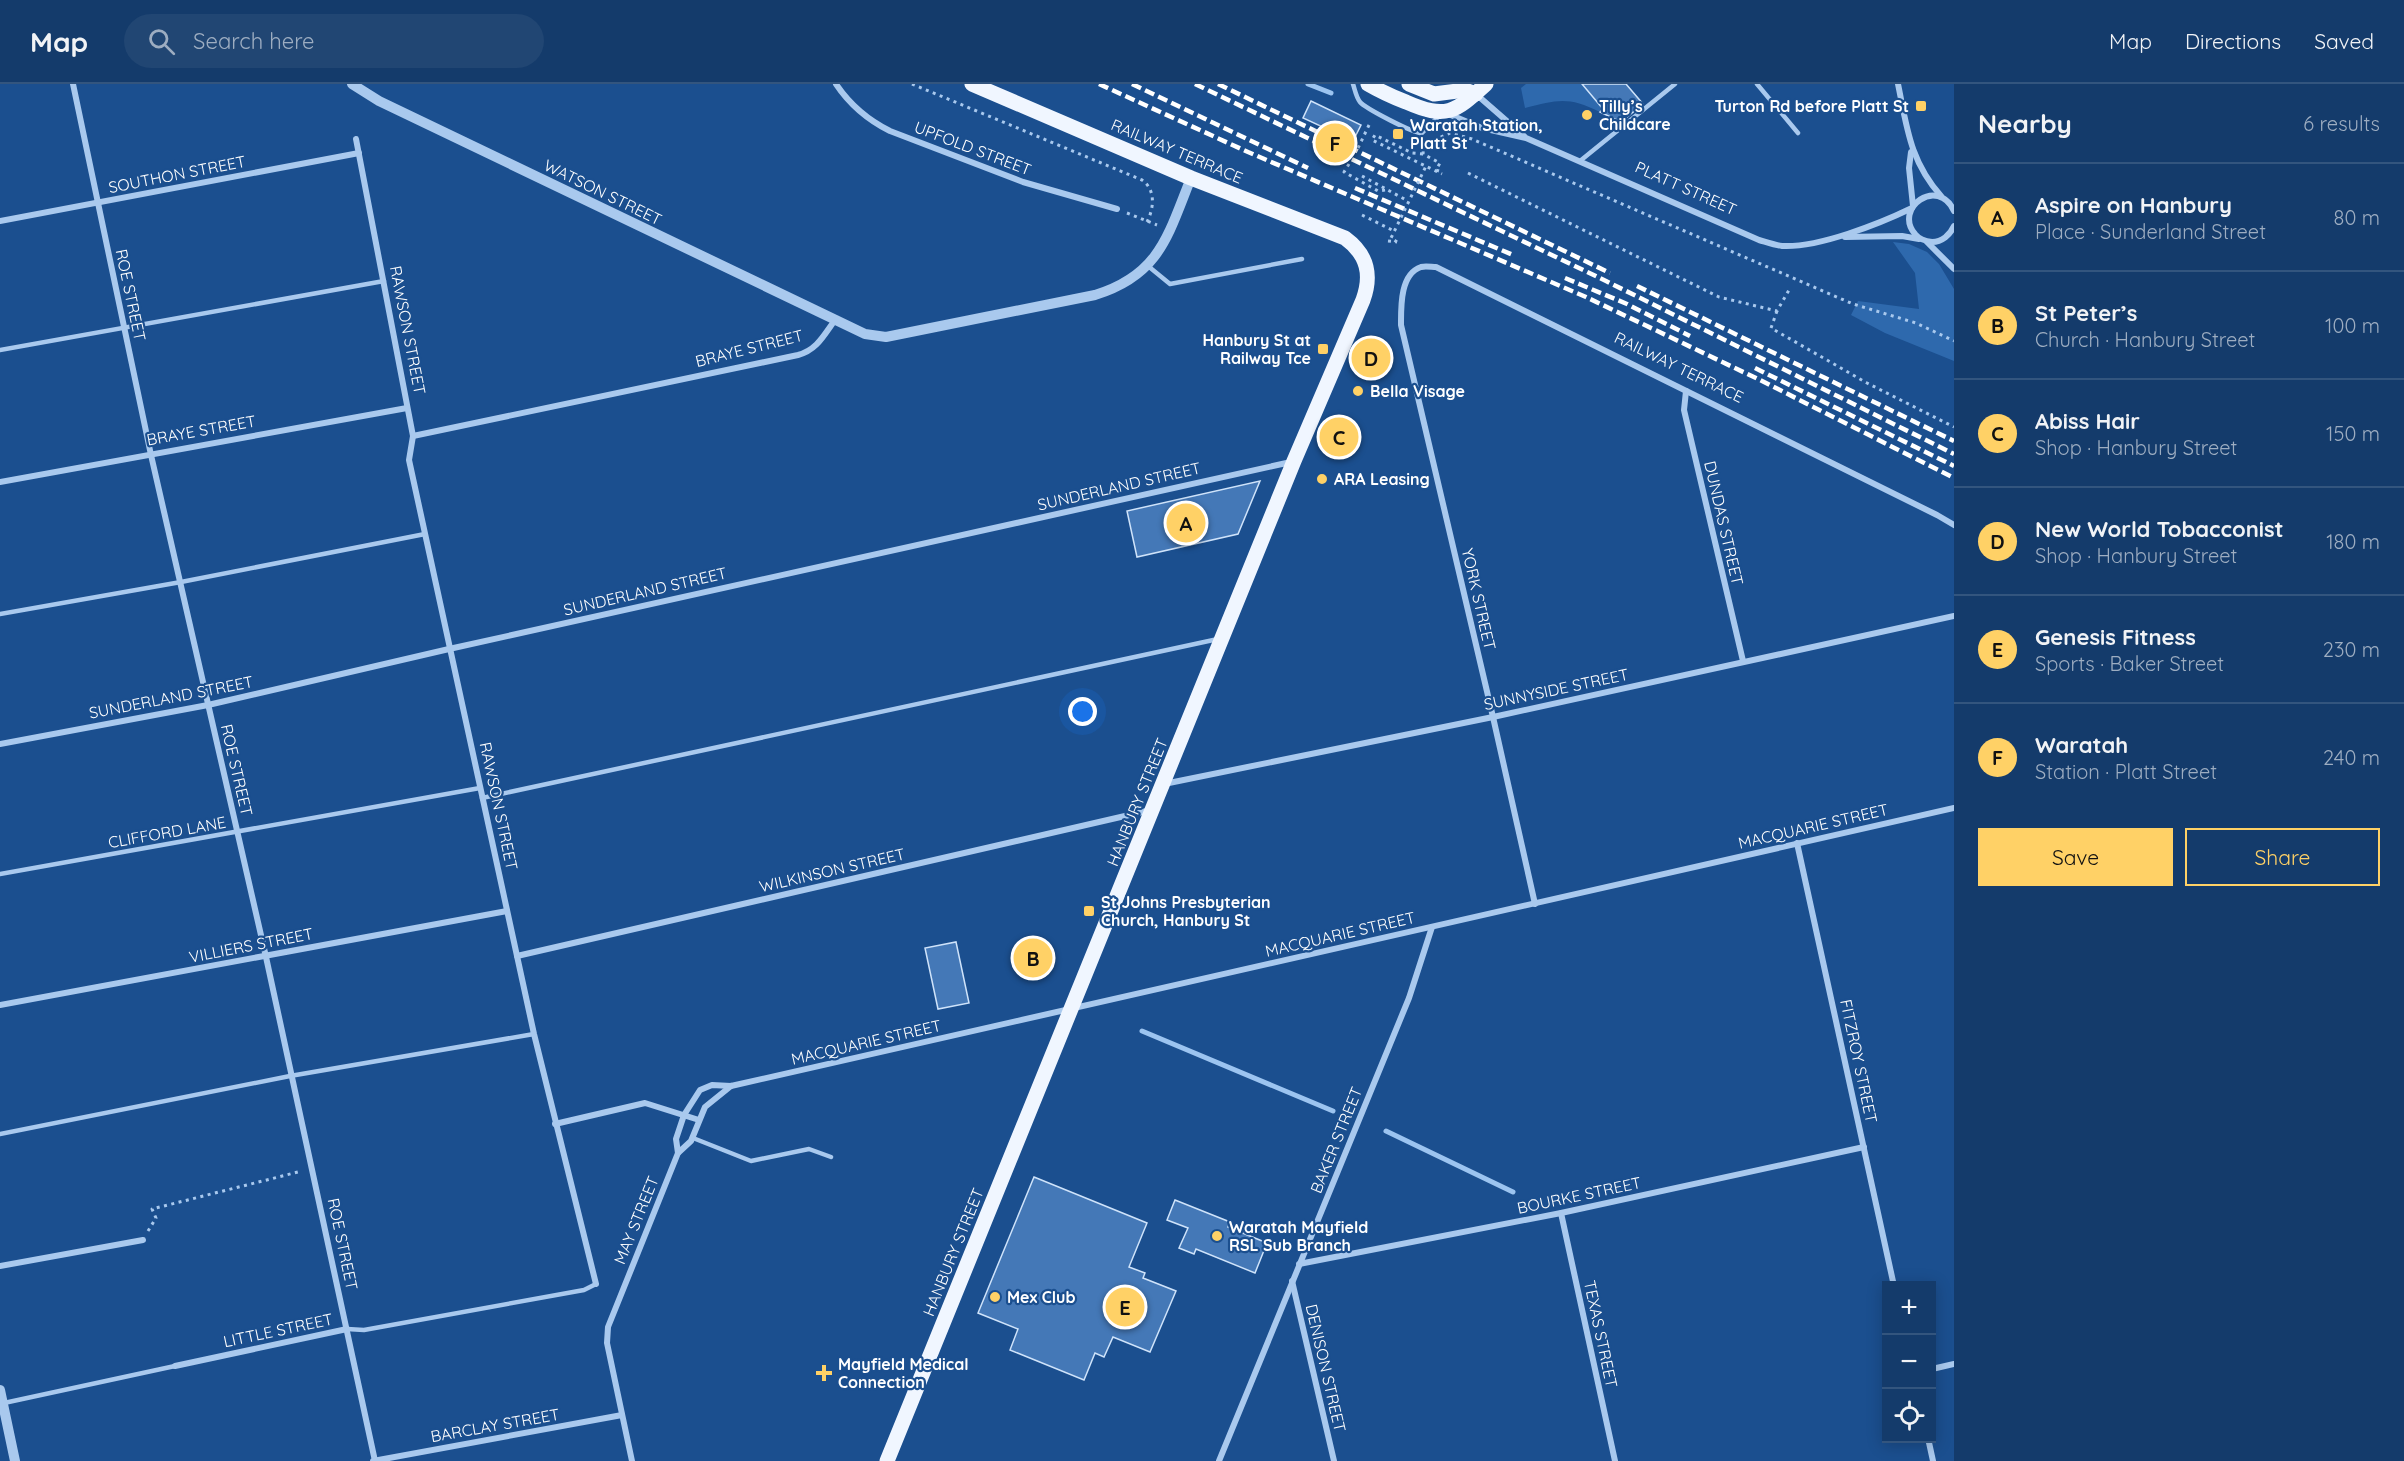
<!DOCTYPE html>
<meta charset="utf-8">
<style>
:root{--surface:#143b6b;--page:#214673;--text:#f1f3f6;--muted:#9dadc1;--line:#33557e;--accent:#ffd166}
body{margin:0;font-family:Quicksand,sans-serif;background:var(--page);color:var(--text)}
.controls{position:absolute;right:18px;bottom:18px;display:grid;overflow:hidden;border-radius:0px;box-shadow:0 3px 15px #0003}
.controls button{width:54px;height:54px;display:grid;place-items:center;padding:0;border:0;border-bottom:2px solid var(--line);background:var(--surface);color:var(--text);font:30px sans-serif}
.you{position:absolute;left:1083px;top:628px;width:21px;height:21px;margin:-15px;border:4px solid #fff;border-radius:50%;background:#1a73e8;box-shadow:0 0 0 9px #1a73e833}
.badge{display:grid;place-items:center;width:39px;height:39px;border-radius:50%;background:var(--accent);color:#111;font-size:20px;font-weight:700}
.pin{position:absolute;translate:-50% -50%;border:3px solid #fff;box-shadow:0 2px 6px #0006}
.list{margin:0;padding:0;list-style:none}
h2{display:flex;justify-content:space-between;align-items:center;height:78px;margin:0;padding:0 24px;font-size:26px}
h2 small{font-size:20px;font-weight:400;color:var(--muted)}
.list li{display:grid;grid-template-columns:39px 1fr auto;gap:18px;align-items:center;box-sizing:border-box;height:108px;padding:0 24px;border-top:2px solid var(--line)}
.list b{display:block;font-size:22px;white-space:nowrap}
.list p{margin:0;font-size:20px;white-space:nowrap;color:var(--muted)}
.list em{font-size:20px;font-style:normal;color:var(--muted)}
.actions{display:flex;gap:12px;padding:18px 24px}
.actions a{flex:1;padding:14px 0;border:2px solid var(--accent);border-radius:0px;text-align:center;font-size:21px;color:var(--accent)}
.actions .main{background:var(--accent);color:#111}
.icon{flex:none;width:33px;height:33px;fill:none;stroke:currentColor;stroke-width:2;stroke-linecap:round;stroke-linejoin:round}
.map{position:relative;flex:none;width:1954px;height:1377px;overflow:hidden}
header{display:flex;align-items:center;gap:36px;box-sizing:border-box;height:84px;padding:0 30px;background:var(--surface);border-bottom:2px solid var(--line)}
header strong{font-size:28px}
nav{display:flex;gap:33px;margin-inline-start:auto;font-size:21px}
.search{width:420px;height:54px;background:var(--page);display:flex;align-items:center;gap:15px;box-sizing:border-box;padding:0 21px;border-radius:33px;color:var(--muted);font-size:22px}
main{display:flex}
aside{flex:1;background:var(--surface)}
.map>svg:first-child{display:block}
</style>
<header>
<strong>Map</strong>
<div class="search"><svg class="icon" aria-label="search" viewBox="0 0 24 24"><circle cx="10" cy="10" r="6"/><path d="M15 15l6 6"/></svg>Search here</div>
<nav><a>Map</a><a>Directions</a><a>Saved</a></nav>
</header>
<main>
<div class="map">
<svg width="1954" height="1377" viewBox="0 0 1954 1377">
<rect width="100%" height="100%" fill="#1b4f8f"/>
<g fill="#2e69ad">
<path d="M1526,0H1582L1589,8L1592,6L1609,21L1600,28C1568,12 1557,16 1525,24L1521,4Z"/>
<path d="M1893,158L1909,160L1927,168L1939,180L1954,205V277L1885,249L1851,231L1858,217L1919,225L1915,189Z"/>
</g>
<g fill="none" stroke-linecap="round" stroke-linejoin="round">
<g stroke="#9cc4f0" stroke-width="5">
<path d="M1308,0L1331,9"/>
<path d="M1142,947L1333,1027"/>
<path d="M1386,1047L1513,1108"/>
</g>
</g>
<g fill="#4478b7" stroke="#cfe3fa" stroke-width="1.5">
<path d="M1582,0H1626L1643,20L1621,38L1600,28L1603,25Z"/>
<path d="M1311,17L1361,41L1353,57L1303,34Z"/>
<path d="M1260,397L1238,450L1137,473L1127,427Z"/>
<path d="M956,858L969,919L938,925L925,864Z"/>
<path d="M1034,1093L1147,1139L1129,1183L1145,1189L1143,1194L1176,1207L1150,1268L1113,1253L1104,1273L1095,1269L1084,1296L1010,1266L1018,1245L978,1229Z"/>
<path d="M1175,1116L1230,1138L1228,1143L1267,1159L1255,1189L1196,1165L1194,1170L1179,1164L1188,1144L1167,1136Z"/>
</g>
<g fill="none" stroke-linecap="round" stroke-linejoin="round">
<g stroke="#a9c9ee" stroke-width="3" stroke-dasharray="3 4.5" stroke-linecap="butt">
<path d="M912,0L1142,96C1156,106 1154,124 1147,138"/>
<path d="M1427,59L1450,49L1472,55L1853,220L1916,239L1954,257"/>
<path d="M1424,60L1423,70L1440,79L1436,86L1439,87"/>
<path d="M1358,64L1370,39L1372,40"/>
<path d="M1423,70L1412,69L1375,51L1372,56L1442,90"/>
<path d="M1349,80L1344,88L1378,107L1386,106"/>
<path d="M1468,89L1719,213L1777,227L1789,206"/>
<path d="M1362,92L1408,117"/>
<path d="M1127,129L1157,141"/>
<path d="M1362,131L1394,147"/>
<path d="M1388,157L1397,158"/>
<path d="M1777,227L1771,244L1867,299L1954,343"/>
<path d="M148,1147L156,1134L152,1125L302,1087"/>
</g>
<g stroke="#a9c9ee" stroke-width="4.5">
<path d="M1353,0C1355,6 1356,13 1360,18C1365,24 1414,50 1422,49L1439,32"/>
<path d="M1757,0L1798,49"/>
<path d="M1580,77L1675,0"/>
<path d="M1148,182L1170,200L1302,175"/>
<path d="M0,266L384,197"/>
<path d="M0,530L181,498L425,450"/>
<path d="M482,714L1218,555"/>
<path d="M0,790L480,704"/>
<path d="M0,1050L290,992L534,950"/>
<path d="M693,1054L751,1077L809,1065L831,1073"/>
<path d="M347,1245L364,1246L584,1206L596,1200"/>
<path d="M4,1319L175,1282"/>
</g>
<g stroke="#a9c9ee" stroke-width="6">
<path d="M73,0L151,371L266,873L375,1377"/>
<path d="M836,0C850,21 868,36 890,47L1023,98L1117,125"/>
<path d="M1898,0C1907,44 1910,77 1941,112"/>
<path d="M1477,11L1524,52"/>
<path d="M1446,29L1482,44L1526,54L1759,156C1766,158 1774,161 1782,162C1818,164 1879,140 1912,124"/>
<path d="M356,55L413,352L409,376L534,950L596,1200"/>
<path d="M1911,68L1909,84L1913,122"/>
<path d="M1954,127C1938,92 1893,124 1915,150C1919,155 1925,157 1932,158C1942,158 1950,151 1954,142"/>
<path d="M0,137L359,69"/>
<path d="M1845,153L1902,152L1919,155"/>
<path d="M1927,158L1954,185"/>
<path d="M1686,307L1684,326L1743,577"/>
<path d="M413,352L798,271C817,266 824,251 835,236"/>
<path d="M0,398L407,324"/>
<path d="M0,660L208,621L449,565L1291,378"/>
<path d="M1164,700L1493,633L1954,532"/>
<path d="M1797,759L1894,1202"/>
<path d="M1535,820L1493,633L1401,241C1401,223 1400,190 1421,183C1425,182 1432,183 1436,183L1937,431L1954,441"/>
<path d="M517,872L1151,726"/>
<path d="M0,921L507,827"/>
<path d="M555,1040L645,1019L699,1036"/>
<path d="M678,1069L676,1055L684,1031L700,1006L712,1001L731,1002L1954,724"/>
<path d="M1561,1129L1615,1377"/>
<path d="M1299,1180L1561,1129L1864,1063"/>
<path d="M0,1182L143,1156"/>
<path d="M1292,1197L1334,1377"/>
<path d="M175,1282L347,1245"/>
<path d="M1932,1285L1954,1280"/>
<path d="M1928,1354L1933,1377"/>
<path d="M373,1377L622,1331"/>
<path d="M632,1377L607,1259L608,1243L678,1069L691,1057L705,1023L731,1002"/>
<path d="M1219,1377L1409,914L1432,843"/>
</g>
<g stroke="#a9c9ee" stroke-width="10">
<path d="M352,0L379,17L865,250L886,253L1095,211C1160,191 1168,151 1191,94"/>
<path d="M0,1306L15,1377"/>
</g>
<g stroke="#f0f6ff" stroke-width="15">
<path d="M1368,0C1380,7 1393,13 1406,18C1447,36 1455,28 1486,0"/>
<path d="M1409,0L1434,10L1465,6L1476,10"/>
<path d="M887,1377L1294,377L1363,216C1372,191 1368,171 1345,154L1191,94L972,0"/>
</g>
<g stroke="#fff" stroke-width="4.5" stroke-dasharray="10 4.5" stroke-linecap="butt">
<path d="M1099,0L1248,68L1586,213L1760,296L1954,394"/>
<path d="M1132,0L1308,84"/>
<path d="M1195,0L1606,197L1954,370"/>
<path d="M1218,0L1610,189"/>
<path d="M1355,104L1513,171"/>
<path d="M1565,194L1627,220L1690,252"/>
<path d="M1637,202L1954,357"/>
<path d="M1755,284L1954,382"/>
</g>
<path stroke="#a9c9ee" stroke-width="3" stroke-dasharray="3 4.5" stroke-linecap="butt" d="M1397,158L1391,154L1426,82"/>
</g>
<g fill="#ffd166" stroke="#1b4f8f" stroke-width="2">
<rect x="1915" y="16" width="12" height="12" rx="3"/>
<circle cx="1587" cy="31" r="6"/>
<rect x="1392" y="44" width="12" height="12" rx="3"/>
<rect x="1317" y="259" width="12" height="12" rx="3"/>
<circle cx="1358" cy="307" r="6"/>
<circle cx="1322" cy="395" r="6"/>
<rect x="1083" y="821" width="12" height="12" rx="3"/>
<circle cx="1217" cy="1152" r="6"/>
<circle cx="995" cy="1213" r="6"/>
<path d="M821 1280h6v6h6v6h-6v6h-6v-6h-6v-6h6z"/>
</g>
<g text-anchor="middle" stroke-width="4.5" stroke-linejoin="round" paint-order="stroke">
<g font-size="16" font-weight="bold" fill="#fff" stroke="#1b4f8f" text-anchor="start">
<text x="1599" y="28">Tilly’s<tspan x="1599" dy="18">Childcare</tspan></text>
<text x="1909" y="28" text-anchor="end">Turton Rd before Platt St</text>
<text x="1410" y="47">Waratah Station,<tspan x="1410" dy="18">Platt St</tspan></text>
<text x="1311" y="262" text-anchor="end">Hanbury St at<tspan x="1311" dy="18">Railway Tce</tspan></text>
<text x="1370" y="313">Bella Visage</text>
<text x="1334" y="401">ARA Leasing</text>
<text x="1101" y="824">St Johns Presbyterian<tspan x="1101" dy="18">Church, Hanbury St</tspan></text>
<text x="1229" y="1149">Waratah Mayfield<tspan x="1229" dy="18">RSL Sub Branch</tspan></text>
<text x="1007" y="1219">Mex Club</text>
<text x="838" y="1286">Mayfield Medical<tspan x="838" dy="18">Connection</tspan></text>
</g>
<g font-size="16" fill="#fff" stroke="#1b4f8f">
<text transform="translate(973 64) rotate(21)" y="6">UPFOLD STREET</text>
<text transform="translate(1177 67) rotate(23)" y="6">RAILWAY TERRACE</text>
<text transform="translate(177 90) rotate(-11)" y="6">SOUTHON STREET</text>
<text transform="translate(1686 104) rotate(24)" y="6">PLATT STREET</text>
<text transform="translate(603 108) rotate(26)" y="6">WATSON STREET</text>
<text transform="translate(131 211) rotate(78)" y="6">ROE STREET</text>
<text transform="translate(408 246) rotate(79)" y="6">RAWSON STREET</text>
<text transform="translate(749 264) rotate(-14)" y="6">BRAYE STREET</text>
<text transform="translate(1679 283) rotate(26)" y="6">RAILWAY TERRACE</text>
<text transform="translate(201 346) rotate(-10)" y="6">BRAYE STREET</text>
<text transform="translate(1119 402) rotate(-13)" y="6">SUNDERLAND STREET</text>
<text transform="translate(1724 439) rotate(77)" y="6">DUNDAS STREET</text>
<text transform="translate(645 507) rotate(-13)" y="6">SUNDERLAND STREET</text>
<text transform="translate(1479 515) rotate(77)" y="6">YORK STREET</text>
<text transform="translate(1556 605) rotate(-12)" y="6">SUNNYSIDE STREET</text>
<text transform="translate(171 613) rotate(-11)" y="6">SUNDERLAND STREET</text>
<text transform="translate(237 686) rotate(77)" y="6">ROE STREET</text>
<text transform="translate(1137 718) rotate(-68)" y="6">HANBURY STREET</text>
<text transform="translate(499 722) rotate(78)" y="6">RAWSON STREET</text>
<text transform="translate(1813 742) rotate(-13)" y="6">MACQUARIE STREET</text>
<text transform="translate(167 748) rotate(-10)" y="6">CLIFFORD LANE</text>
<text transform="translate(832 786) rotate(-13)" y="6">WILKINSON STREET</text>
<text transform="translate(1340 850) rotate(-13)" y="6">MACQUARIE STREET</text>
<text transform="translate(251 861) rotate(-11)" y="6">VILLIERS STREET</text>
<text transform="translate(866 958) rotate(-13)" y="6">MACQUARIE STREET</text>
<text transform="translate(1859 977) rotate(78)" y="6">FITZROY STREET</text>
<text transform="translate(1336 1056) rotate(-68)" y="6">BAKER STREET</text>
<text transform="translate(1579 1111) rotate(-12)" y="6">BOURKE STREET</text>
<text transform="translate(636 1136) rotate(-68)" y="6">MAY STREET</text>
<text transform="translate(343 1160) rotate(78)" y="6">ROE STREET</text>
<text transform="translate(953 1168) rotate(-68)" y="6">HANBURY STREET</text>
<text transform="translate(278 1246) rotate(-12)" y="6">LITTLE STREET</text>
<text transform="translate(1601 1250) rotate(78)" y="6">TEXAS STREET</text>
<text transform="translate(1326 1284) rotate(77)" y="6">DENISON STREET</text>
<text transform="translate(495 1341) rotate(-10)" y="6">BARCLAY STREET</text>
</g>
</g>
</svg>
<div class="controls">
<button>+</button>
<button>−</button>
<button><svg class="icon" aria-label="locate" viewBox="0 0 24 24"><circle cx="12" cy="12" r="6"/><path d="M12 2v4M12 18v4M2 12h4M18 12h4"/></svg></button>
</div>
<div class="you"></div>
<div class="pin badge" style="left:1186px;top:439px">A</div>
<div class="pin badge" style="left:1033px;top:874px">B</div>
<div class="pin badge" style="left:1339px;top:353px">C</div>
<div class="pin badge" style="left:1371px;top:274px">D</div>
<div class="pin badge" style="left:1125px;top:1223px">E</div>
<div class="pin badge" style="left:1335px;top:59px">F</div>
</div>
<aside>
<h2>Nearby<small>6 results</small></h2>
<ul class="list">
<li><span class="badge">A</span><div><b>Aspire on Hanbury</b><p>Place · Sunderland Street</p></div><em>80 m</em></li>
<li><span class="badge">B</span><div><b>St Peter’s</b><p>Church · Hanbury Street</p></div><em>100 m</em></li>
<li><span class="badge">C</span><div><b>Abiss Hair</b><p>Shop · Hanbury Street</p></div><em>150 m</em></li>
<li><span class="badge">D</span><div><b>New World Tobacconist</b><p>Shop · Hanbury Street</p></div><em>180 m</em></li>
<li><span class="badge">E</span><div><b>Genesis Fitness</b><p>Sports · Baker Street</p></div><em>230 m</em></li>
<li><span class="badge">F</span><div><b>Waratah</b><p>Station · Platt Street</p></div><em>240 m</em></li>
</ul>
<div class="actions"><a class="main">Save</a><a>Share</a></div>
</aside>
</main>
